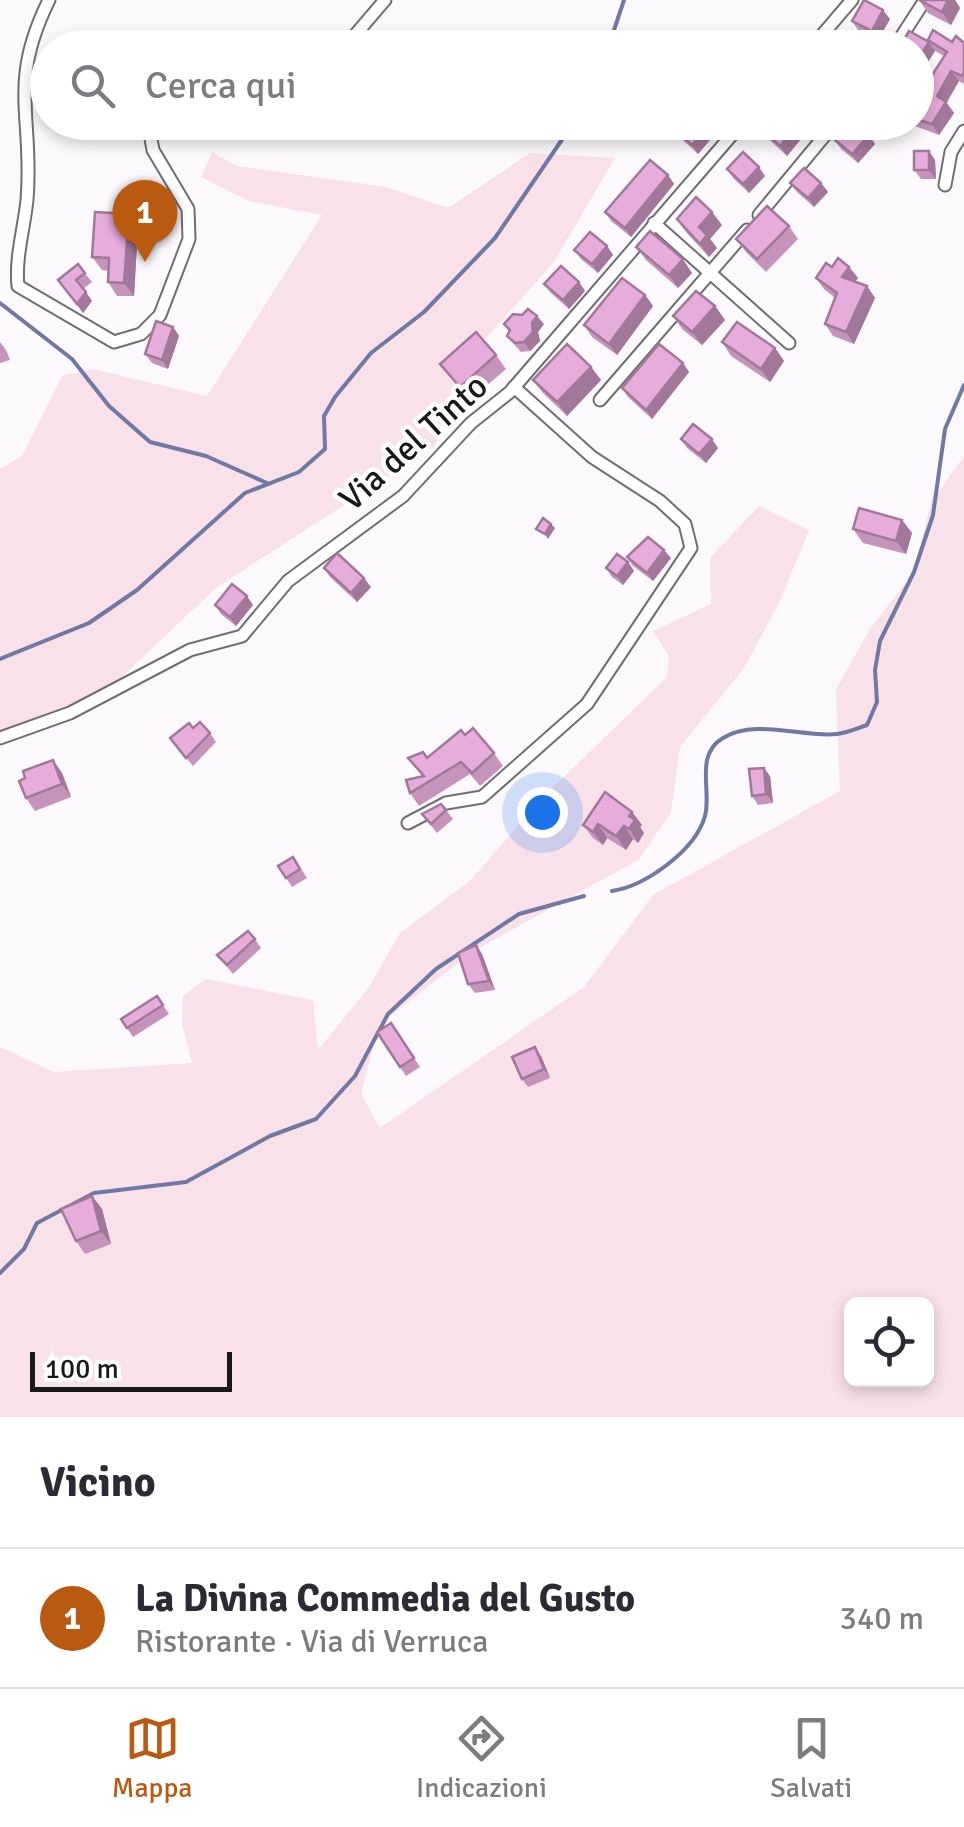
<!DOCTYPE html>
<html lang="it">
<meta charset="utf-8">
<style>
:root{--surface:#fff;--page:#f2f2f3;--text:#2b2b33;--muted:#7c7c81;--line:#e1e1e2;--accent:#b95a10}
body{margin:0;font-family:Signika,sans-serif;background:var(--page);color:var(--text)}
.controls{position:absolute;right:30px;bottom:30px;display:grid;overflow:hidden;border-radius:15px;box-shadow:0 5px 15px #0003}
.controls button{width:90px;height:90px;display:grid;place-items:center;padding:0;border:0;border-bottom:2px solid var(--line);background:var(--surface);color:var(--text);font:50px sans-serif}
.scale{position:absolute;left:30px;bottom:25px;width:202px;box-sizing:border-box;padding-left:10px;border:5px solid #19181a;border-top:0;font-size:28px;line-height:35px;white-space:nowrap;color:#19181a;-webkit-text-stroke:8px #fff;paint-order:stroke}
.you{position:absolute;left:542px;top:812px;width:35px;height:35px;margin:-25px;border:8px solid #fff;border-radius:50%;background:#1a73e8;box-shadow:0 0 0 15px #1a73e833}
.badge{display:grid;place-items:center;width:65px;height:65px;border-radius:50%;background:var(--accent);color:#fff;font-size:32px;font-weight:700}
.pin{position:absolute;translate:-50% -82px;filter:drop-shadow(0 2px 5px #0008)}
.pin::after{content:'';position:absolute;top:52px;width:35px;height:30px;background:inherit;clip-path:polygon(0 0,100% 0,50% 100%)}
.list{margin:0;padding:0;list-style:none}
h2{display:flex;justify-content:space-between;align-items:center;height:130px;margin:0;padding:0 40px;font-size:42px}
h2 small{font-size:32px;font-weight:400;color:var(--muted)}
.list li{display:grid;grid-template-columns:65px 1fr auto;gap:30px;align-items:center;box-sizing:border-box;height:140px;padding:0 40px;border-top:2px solid var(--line)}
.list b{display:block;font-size:38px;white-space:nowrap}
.list p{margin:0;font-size:32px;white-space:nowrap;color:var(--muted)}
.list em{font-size:32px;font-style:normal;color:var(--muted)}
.icon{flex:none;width:55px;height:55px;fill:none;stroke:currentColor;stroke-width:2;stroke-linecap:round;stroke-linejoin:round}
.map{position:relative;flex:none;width:964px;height:1417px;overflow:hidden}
.search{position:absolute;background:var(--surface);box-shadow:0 5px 15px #0003;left:30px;right:30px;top:30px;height:110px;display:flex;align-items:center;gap:25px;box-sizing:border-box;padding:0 35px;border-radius:55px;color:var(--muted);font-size:38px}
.sheet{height:270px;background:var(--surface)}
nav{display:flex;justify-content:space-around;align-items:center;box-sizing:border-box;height:140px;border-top:2px solid var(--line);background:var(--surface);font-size:28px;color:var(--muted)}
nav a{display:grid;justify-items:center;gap:5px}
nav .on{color:var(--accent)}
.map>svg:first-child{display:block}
</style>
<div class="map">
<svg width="964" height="1417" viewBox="0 0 964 1417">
<rect width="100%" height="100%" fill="#fcf9fd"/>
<g fill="#f9e1ea" fill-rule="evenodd">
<path d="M212,152L237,166L386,187L448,208L530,153L615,158L554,262L460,367L435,446L216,588L109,689L0,737V469L22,456L62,376L92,369L207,396L322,215L249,201L201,177Z"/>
<path d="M964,456V1417H0V1047L54,1072L192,1063L182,1024L183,996L206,979L313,1000L318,1050L369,987L400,933L470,881L543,797L667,677L669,656L653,631L711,604L710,558L759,506L809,530L781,599L744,668L680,747L671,813L638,860L472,952L379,1025L361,1094L380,1128L584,987L653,895L840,791L836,689L870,629L914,572L931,502ZM852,1304H926V1380H852Z"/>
</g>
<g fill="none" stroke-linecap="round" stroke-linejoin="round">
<g stroke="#7178a3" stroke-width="4">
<path d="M608,48L624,0"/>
<path d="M0,303L72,359L109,406L150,442L206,456L267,483"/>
<path d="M0,659L89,623L137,590L245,493L299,472L325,449L324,416L335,397L371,353L424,312L495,238L574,122"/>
<path d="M612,891C645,886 695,851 705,816C712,791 694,755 723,738C754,718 804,738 837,734C847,733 858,728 867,725L877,702L875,670L880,641L914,572L933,515L945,429L964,385"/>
<path d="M0,1273L24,1249L37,1223L94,1193L186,1182L270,1136L316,1119L355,1076L388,1014L436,969L519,914L584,896"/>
</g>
<defs>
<g id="minor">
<path d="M49,0C7,85 34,116 27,200C24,229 15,258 18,286L114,342L141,334L160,315L189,239L188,209L153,150L151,139L158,122"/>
<path d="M344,48L385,0"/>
<path d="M811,48L852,0"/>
<path d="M894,48L925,0"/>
<path d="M945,185L951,152L964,131"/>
<path d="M759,215L836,122"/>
<path d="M654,223L789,343"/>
<path d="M600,400L747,230"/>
<path d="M0,738L70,713L190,650L242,636L288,581L403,496L471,423L510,392L743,122"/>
<path d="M408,823L446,803L482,797L587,704L691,548L685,524L660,501L592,457L514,387"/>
</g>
</defs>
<use href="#minor" stroke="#706e71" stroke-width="15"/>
<use href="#minor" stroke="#fff" stroke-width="11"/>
</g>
<g fill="#c694bb">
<path d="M919,0H955L960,8L951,25L928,13Z"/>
<path d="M890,19L878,40L858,30L852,21Z"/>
<path d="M928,40L964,43V84L959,81L946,102L954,113L939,135L915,126L912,122H916V100L944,56L935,51L921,73L916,70V48L929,42Z"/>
<path d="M815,122L787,156L763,134L756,124Z"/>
<path d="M710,124L716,133L698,154L676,134L669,125Z"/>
<path d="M835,140L875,144L858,163L841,149Z"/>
<path d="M935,160L936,179H921L914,170Z"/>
<path d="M727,169L765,176L749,193L733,178Z"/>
<path d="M668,175L674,184L631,237L611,221L605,212Z"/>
<path d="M790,183H821L828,192L814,207L797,192Z"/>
<path d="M677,219L722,225L710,239L717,248L709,257L686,232Z"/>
<path d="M789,226L798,239L766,272L746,252L736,239Z"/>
<path d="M138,227L134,296H117L108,282L109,271L102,270L92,257Z"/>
<path d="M607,246L613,255L598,273L581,259L574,250Z"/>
<path d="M636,247L692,273L678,288L646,260Z"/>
<path d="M78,264L92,282L83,289L92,301L83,313L58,280Z"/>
<path d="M832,267H849L858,278L855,282L867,286L875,298L854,344L833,336L825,324L835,298L824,289L816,278Z"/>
<path d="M579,282L585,291L569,309L551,293L544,284Z"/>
<path d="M645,295L653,306L617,355L592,337L584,325Z"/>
<path d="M715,306L725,320L702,345L682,329L673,316Z"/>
<path d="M504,324H544L538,332L540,341L530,351L521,352L507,336L509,332Z"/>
<path d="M173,327L179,336L168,369L152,363L145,354Z"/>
<path d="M0,342L6,350L10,360L0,363Z"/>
<path d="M722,342L775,348L784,361L770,382L731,356Z"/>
<path d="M496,355L506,369L470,400L440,364Z"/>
<path d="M683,363L689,372L652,419L628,397L622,388Z"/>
<path d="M591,367L601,380L567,416L543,393L533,380Z"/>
<path d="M681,439L718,448L706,463L687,448Z"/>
<path d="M902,520L912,533L906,554L863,543L853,529Z"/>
<path d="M627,557L671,558L653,581L633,566Z"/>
<path d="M628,562L634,571L623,585L612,577L606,568Z"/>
<path d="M324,568L371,587L357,602L330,577Z"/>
<path d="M215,605H253L236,626L221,614Z"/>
<path d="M210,733L216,742L193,766L170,738Z"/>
<path d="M465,735L494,753L503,766L480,786L470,774L419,806L410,793L423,777L408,758H427Z"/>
<path d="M53,760L62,773L71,797L35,811L26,798L25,778Z"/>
<path d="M770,776L773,803L758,805L752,796Z"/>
<path d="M446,810L453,819L437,833L422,814Z"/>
<path d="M632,812L642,825L640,827L644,833L638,843L633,839L626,850L607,838L603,845L593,838L583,825Z"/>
<path d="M293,857L307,878L292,887L278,866Z"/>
<path d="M255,939L261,948L233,974L217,955Z"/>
<path d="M476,945L482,954L495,990L475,993L468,984Z"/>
<path d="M157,996L169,1014L133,1037L127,1028Z"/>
<path d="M391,1023L420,1067L406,1076L377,1032Z"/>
<path d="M541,1056L550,1078L528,1087L522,1079Z"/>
<path d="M92,1196L102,1209L111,1244L85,1254L76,1241Z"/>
</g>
<g fill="#a17899">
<path d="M948,0H955L960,8L951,25L942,12Z"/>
<path d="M883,10L890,19L878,40L872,31Z"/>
<path d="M929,42L935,51L921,73L916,66V63Z"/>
<path d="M951,71L959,81L946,104V102L954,113L939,135L932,124L937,96Z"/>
<path d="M799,122H815L787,156L780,146Z"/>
<path d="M710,124L716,133L698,154L692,145Z"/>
<path d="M869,135L875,144L858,163L852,154Z"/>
<path d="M929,151L935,160L936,179L929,170Z"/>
<path d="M759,167L765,176L749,193L743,184Z"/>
<path d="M668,175L674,184L631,237L625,228Z"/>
<path d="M821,183L828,192L814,207L808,198Z"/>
<path d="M712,212L722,225L710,239L717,248L709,257L700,244L699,227Z"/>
<path d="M129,214L138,227L134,296L124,283Z"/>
<path d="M607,246L613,255L598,273L592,264Z"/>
<path d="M683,259L692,273L678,288L669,275Z"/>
<path d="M849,267L858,278L850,288L842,277Z"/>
<path d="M579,282L585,291L569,309L563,300Z"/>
<path d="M867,286L875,298L854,344L846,332Z"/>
<path d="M86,292L92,301L83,313L77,304Z"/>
<path d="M645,295L653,306L617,355L609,344Z"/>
<path d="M715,306L725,320L702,345L692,332Z"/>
<path d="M537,316L544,324L538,332L540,341L530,351L524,342L532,323Z"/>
<path d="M173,327L179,336L168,369L162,360Z"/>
<path d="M775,348L784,361L770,382L761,369Z"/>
<path d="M683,363L689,372L652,419L646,410Z"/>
<path d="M591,367L601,380L567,416L557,402Z"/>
<path d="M712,439L718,448L706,463L699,454Z"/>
<path d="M902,520L912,533L906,554L896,541Z"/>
<path d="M551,524L555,528L548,539L545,534Z"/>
<path d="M664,550L671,558L653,581L647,573Z"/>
<path d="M628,562L634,571L623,585L617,576Z"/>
<path d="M364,578L371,587L357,602L351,593Z"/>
<path d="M247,596L253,605L236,626L230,617Z"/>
<path d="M53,760L62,773L71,797L62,784Z"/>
<path d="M764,768L770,776L773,803L766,794Z"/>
<path d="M632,812L642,825L640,827L644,833L638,843L629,829V816Z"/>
<path d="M598,824L607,838L603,845L593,832Z"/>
<path d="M624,826L633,839L626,850L616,836Z"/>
<path d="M476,945L482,954L495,990L489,981Z"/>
<path d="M535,1047L541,1056L550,1078L544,1069Z"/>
<path d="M92,1196L102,1209L111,1244L101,1231Z"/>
</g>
<g fill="#e6acda" stroke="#a17899" stroke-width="2.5">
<path d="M864,0L883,10L872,31L852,21Z"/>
<path d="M919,0H948L942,12Z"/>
<path d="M933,30L952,42L956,36L964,43V72L962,76L951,71L937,96L946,102L932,124L916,119V100L947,52L928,40Z"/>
<path d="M909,31L929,42L916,63V48H899Z"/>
<path d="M756,36L778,46L777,48H751Z"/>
<path d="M828,40H848L854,48H821Z"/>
<path d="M672,122H708L710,124L692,145L669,125Z"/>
<path d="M757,122H799L780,146L756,124Z"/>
<path d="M850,122H855L869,135L852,154L835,140Z"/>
<rect x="914" y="151" width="15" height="19"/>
<path d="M743,152L759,167L743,184L727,169Z"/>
<path d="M650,160L668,175L625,228L605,212Z"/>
<path d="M804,168L821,183L808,198L790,183Z"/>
<path d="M696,197L712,212L699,227L707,235L700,244L677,219Z"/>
<path d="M767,206L789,226L757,259L736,239Z"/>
<path d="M95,212L129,214L124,283L108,282L109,258L92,257Z"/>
<path d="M650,231L683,259L669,275L636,247Z"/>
<path d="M590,232L607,246L592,264L574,250Z"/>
<path d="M838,258L849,267L842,277L867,286L846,332L825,324L837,293L816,278L826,263L832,267Z"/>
<path d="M78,264L85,273L76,280L86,292L77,304L58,280Z"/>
<path d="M561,266L579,282L563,300L544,284Z"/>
<path d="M622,278L645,295L609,344L584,325Z"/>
<path d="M696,291L715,306L692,332L673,316Z"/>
<path d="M528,309L537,316L532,323L533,332L524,342L515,343L507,336L510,330L504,324L513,314L522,315Z"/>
<path d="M156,321L173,327L162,360L145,354Z"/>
<path d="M737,322L775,348L761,369L722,342Z"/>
<path d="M476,332L496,355L460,387L440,364Z"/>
<path d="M567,344L591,367L557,402L533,380Z"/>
<path d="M659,344L683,363L646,410L622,388Z"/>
<path d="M693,424L712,439L699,454L681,439Z"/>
<path d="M859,508L902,520L896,541L853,529Z"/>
<path d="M543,518L551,524L545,534L536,529Z"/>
<path d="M648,537L664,550L647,573L627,557Z"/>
<path d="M337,553L364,578L351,593L324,568Z"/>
<path d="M617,554L628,562L617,576L606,568Z"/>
<path d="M232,584L247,596L230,617L215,605Z"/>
<path d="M200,722L210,733L186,758L170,738L189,723L193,728Z"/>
<path d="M473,728L494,753L472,773L461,762L410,793L406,780L424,776L408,758L423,752L427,758L461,730L465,735Z"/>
<path d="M53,760L62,784L26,798L19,781L25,778L23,771Z"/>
<path d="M764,768L766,794L752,796L749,769Z"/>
<path d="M605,792L632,812L629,816L635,820L629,829L624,826L616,836L598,824L593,832L583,825Z"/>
<path d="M441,804L446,810L431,824L422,814Z"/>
<path d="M293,857L300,869L286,878L278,866Z"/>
<path d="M248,931L255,939L227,965L217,955Z"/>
<path d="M476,945L489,981L468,984L458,953Z"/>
<path d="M157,996L163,1005L127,1028L121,1019Z"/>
<path d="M391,1023L414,1058L400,1067L377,1032Z"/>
<path d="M535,1047L544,1069L522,1079L512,1057Z"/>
<path d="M92,1196L101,1231L76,1241L61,1209Z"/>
</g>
<g text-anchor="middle" stroke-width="9" stroke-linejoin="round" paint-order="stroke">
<g font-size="35" fill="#19181a" stroke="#fff">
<text transform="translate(413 442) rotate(-42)" y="12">Via del Tinto</text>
</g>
</g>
</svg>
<div class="controls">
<button><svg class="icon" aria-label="locate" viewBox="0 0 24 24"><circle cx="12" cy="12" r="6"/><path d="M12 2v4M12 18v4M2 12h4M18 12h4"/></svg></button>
</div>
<div class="scale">100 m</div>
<div class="you"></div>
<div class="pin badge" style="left:145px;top:262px">1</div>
<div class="search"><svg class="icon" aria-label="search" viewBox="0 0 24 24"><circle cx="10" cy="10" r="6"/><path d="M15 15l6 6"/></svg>Cerca qui</div>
</div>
<section class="sheet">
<h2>Vicino<small></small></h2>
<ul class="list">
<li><span class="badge">1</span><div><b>La Divina Commedia del Gusto</b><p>Ristorante · Via di Verruca</p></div><em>340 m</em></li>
</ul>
</section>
<nav>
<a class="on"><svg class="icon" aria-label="map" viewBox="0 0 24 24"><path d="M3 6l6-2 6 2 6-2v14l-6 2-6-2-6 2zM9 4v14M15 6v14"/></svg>Mappa</a>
<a><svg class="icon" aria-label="directions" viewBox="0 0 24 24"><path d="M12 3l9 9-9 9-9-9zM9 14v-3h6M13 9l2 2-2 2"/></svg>Indicazioni</a>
<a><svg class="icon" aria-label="saved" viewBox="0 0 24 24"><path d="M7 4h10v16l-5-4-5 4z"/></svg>Salvati</a>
</nav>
